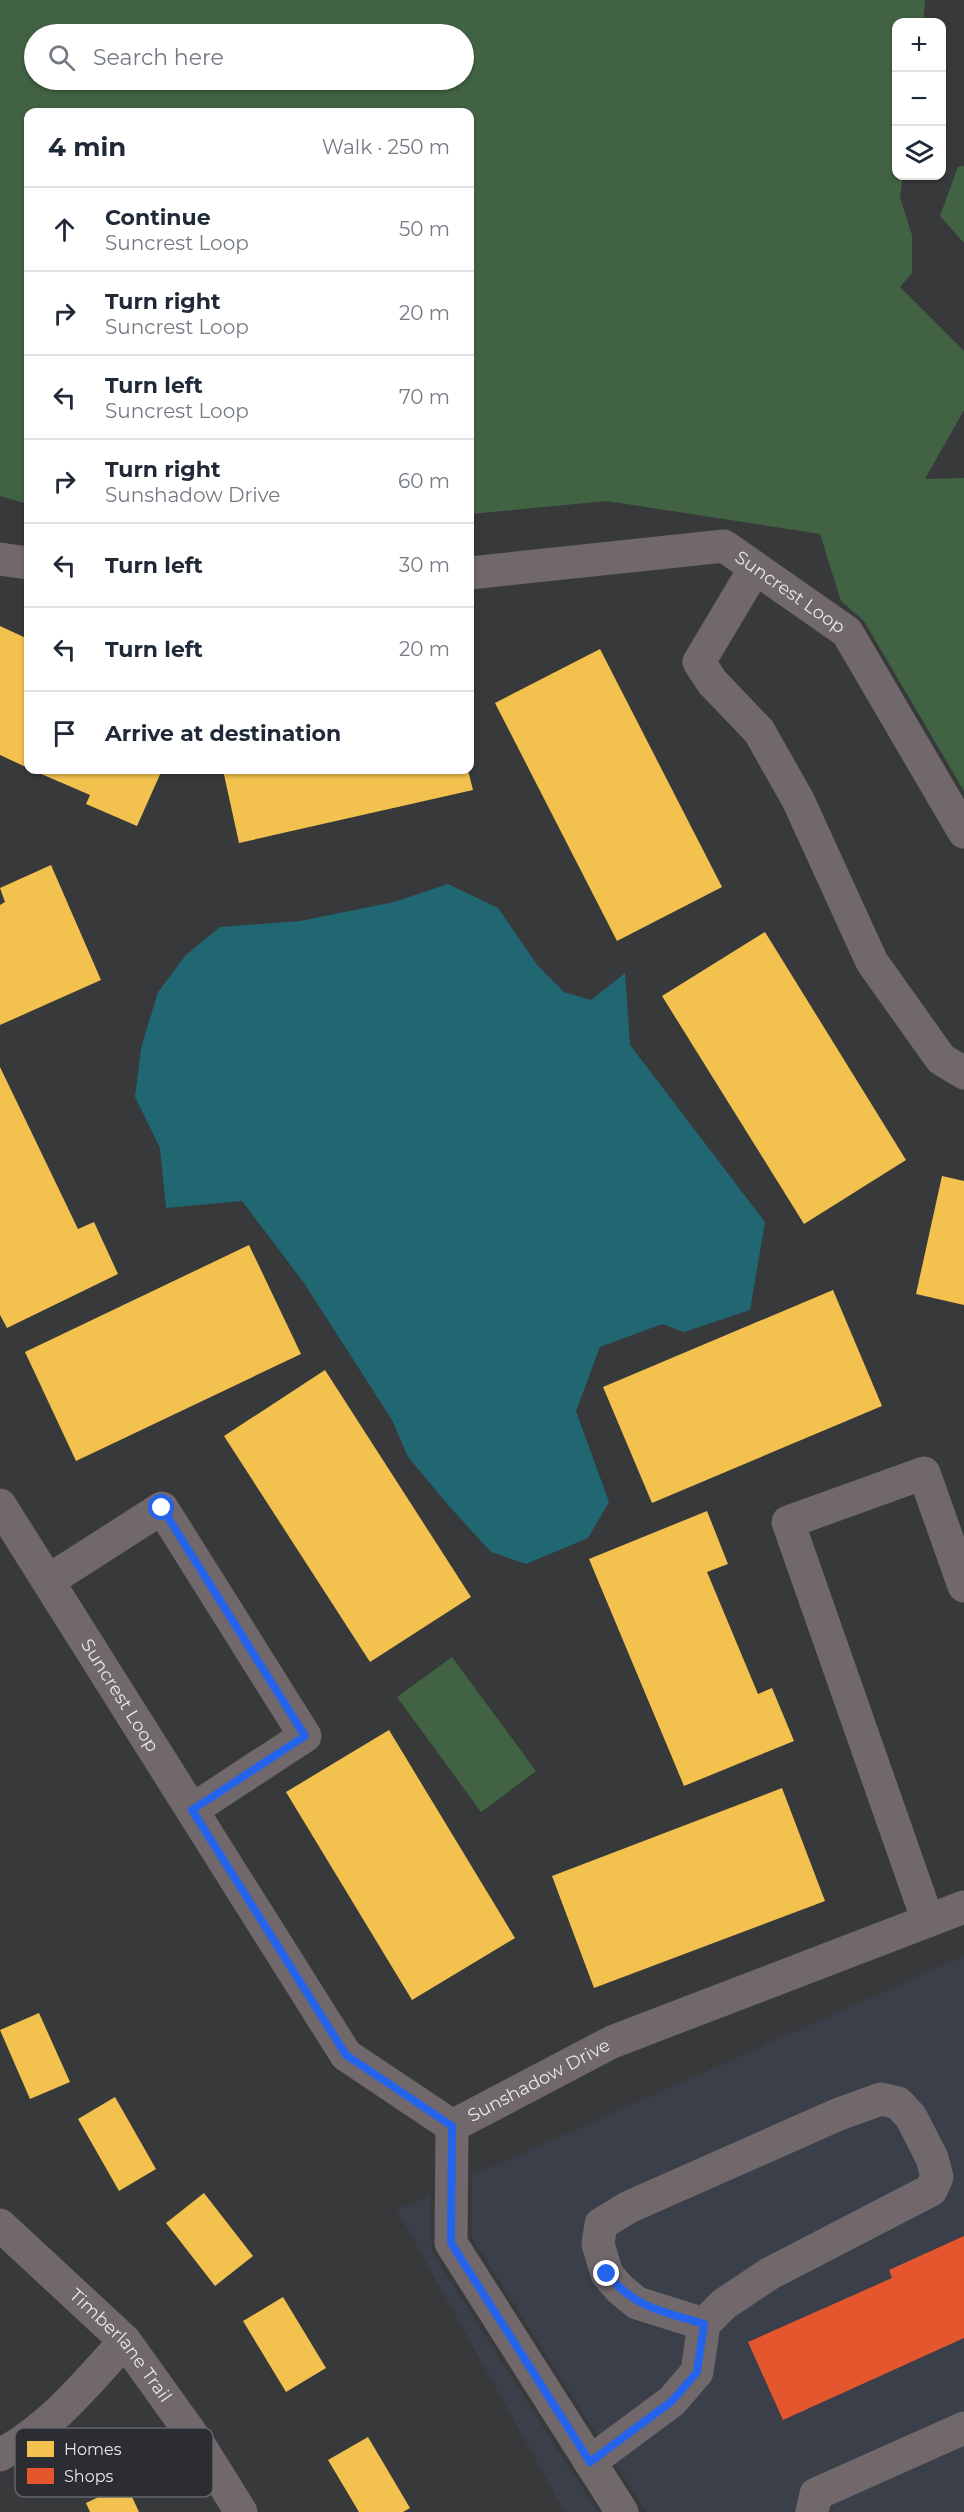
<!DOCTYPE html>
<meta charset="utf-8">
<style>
:root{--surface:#fff;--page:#f6f6f7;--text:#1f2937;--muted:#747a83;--line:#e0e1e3}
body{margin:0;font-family:Montserrat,sans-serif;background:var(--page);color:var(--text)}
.controls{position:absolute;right:18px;top:18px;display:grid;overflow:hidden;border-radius:12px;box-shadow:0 2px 4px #0004}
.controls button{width:54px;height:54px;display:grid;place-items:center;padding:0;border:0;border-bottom:2px solid var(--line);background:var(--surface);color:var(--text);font:30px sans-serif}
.stop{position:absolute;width:18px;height:18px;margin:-14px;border:4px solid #2563eb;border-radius:50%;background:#fff}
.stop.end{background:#2563eb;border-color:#fff;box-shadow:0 2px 6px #0008}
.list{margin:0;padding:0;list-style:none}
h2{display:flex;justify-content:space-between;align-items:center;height:78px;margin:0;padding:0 24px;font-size:26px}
h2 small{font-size:20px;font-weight:400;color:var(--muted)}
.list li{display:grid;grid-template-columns:39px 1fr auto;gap:18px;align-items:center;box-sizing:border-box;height:84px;padding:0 24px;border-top:2px solid var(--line)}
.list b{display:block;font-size:22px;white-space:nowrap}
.list p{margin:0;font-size:20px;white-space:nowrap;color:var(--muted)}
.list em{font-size:20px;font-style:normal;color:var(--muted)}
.icon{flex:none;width:33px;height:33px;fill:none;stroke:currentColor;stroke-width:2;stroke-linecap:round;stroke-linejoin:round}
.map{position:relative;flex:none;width:964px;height:2512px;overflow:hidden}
.search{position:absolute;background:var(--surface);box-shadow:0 2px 4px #0004;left:24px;top:24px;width:450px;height:66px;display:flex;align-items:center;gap:15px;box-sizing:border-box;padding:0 21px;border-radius:33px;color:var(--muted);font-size:22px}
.panel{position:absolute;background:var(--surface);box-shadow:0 2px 4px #0004;left:24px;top:108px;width:450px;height:666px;border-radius:12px}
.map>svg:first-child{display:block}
</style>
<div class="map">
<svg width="964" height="2512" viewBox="0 0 964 2512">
<rect width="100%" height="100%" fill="#37393b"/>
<g fill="#3a3f49">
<path d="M964,1956V2512H646L472,2238V2176Z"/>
<path d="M430,2195L431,2241L434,2255L597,2512H565L397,2210Z"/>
</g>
<g fill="#416343" fill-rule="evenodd">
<path d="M0,0H925L923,22H896V176H903L900,198L912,235V273L900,287L964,351V410L925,479L964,478V791L864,621L841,601L820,534L607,501L470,514V112H28V504L0,496ZM34,34H464V80H34Z"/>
<path d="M964,166V243L940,216L958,167Z"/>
<path d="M452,1657L536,1771L481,1812L397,1697Z"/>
</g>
<path fill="#206772" d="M448,884L498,908L538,966L564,992L591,1000L625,973L630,1045L765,1222L750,1310L684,1332L662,1324L600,1347L576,1411L609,1502L588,1538L526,1564L491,1552L449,1506L408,1457L392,1420L304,1283L242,1201L166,1208L160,1148L135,1097L141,1048L158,992L186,955L220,927L300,921L394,902Z"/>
<g fill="#f2c14e">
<path d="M0,626L28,639V768L0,755Z"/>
<path d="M600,649L722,887L617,941L495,703Z"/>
<path d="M32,770H162L137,826L86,804L90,795Z"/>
<path d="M223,770H468L473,790L239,843Z"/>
<path d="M51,865L101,980L0,1025V905L5,902L0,888Z"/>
<path d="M765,932L906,1160L804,1224L662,996Z"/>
<path d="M0,1067L78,1229L94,1222L118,1274L7,1328L0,1315Z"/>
<path d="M942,1176L964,1181V1305L916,1294Z"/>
<path d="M249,1245L301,1354L76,1461L25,1352Z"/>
<path d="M833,1290L882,1406L652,1503L603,1387Z"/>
<path d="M325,1370L471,1597L370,1662L224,1436Z"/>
<path d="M707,1511L728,1564L707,1572L758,1694L772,1688L794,1741L684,1786L589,1559Z"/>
<path d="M389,1730L515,1938L412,2000L286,1792Z"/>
<path d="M782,1788L825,1901L594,1988L552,1876Z"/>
<path d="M39,2013L70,2082L30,2099L0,2030Z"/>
<path d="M115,2097L156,2169L119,2191L78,2119Z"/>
<path d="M204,2193L253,2256L215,2286L166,2223Z"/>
<path d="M283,2297L326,2368L286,2392L243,2321Z"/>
<path d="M368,2437L410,2508L403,2512H359L328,2460Z"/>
<path d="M126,2484L139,2512H90L86,2503Z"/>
</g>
<path fill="#e4572e" d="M964,2236V2338L783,2420L748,2342L892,2278L889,2270Z"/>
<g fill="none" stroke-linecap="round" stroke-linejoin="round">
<g stroke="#70686a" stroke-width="33">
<path d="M0,559L28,563"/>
<path d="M755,568L699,662L712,682L759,731L798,800L872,962L941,1059L964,1073"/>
<path id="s1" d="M470,573L724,546L847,632L964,832"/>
<path id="s2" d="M0,1505L346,2055L452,2126"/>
<path d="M48,1581L162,1508L305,1736L192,1810"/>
<path d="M928,1921L788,1522L924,1473L964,1586"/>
<path id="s3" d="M452,2126L612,2042L964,1907"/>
<path d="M452,2126L451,2243L622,2512"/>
<path id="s4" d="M0,2225L125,2341L198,2443L241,2512"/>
<path d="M0,2455C51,2428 87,2383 125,2341"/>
<path d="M590,2462L672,2401L697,2372L704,2324L724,2304L769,2274L931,2190L937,2177L932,2158L911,2117L898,2103L881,2099L839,2114L629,2207L601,2224L598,2244L607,2274L620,2289L637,2303L704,2324"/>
<path d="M812,2512L816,2494L964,2428"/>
</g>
</g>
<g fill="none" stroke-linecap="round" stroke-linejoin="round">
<path stroke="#2563eb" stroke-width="8" d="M162,1508L305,1736L192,1810L346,2055L452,2126L451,2243L590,2462L672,2401L697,2372L704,2324C663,2311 636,2309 607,2274"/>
</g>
<g text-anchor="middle" stroke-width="6" stroke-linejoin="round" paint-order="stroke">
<g font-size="18" fill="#e5e7ea" stroke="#2b2d33">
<text dy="6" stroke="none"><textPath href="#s1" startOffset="336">Suncrest Loop</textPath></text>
<text dy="6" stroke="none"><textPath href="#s2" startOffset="225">Suncrest Loop</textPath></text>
<text dy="6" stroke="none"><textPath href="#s3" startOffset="98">Sunshadow Drive</textPath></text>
<text dy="6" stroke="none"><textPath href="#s4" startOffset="171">Timberlane Trail</textPath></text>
</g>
</g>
<rect x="15" y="2428" width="198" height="69" rx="9" fill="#2b2d33" stroke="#63656a" stroke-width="1.5"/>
<rect x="27" y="2441" width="27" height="16" fill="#f2c14e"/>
<rect x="27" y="2468" width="27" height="16" fill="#e4572e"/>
<g font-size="16" fill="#e5e7ea">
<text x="64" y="2455">Homes</text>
<text x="64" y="2482">Shops</text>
</g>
</svg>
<div class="controls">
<button>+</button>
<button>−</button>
<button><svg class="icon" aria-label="layers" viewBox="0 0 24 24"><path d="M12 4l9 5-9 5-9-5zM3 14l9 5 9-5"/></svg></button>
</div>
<div class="stop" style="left:162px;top:1508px"></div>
<div class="stop end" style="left:607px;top:2274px"></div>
<div class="search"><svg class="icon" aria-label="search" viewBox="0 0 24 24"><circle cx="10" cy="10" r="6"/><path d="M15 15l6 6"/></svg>Search here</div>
<section class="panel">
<h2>4 min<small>Walk · 250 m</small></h2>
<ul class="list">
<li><svg class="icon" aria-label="ahead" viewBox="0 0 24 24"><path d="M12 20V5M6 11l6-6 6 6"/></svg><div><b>Continue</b><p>Suncrest Loop</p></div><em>50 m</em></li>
<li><svg class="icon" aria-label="right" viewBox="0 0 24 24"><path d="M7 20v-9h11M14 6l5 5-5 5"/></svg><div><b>Turn right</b><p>Suncrest Loop</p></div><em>20 m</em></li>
<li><svg class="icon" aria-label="left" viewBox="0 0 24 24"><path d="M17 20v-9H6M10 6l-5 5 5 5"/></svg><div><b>Turn left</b><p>Suncrest Loop</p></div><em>70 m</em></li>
<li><svg class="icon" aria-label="right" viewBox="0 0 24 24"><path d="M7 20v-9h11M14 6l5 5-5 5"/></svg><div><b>Turn right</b><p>Sunshadow Drive</p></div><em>60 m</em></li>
<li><svg class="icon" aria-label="left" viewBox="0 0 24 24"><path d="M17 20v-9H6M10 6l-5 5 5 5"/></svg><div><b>Turn left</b></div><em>30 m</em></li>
<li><svg class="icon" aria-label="left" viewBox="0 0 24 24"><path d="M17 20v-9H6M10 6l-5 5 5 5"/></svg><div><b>Turn left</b></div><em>20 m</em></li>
<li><svg class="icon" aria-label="arrive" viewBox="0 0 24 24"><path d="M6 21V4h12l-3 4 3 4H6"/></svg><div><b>Arrive at destination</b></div></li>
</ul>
</section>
</div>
